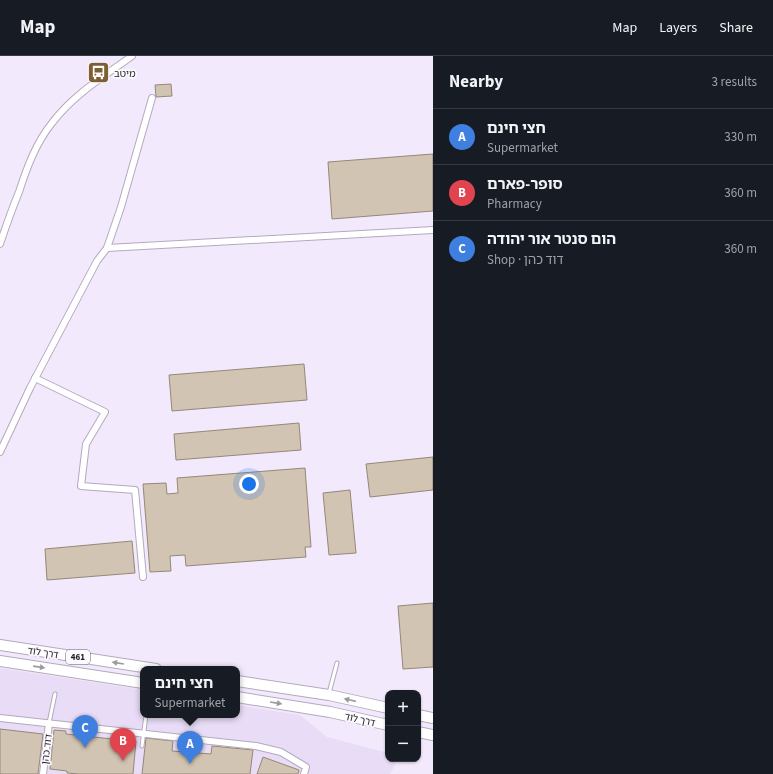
<!DOCTYPE html>
<meta charset="utf-8">
<style>
:root{--surface:#171b24;--page:#20242c;--text:#f1f3f6;--muted:#9ea1a6;--line:#363941;--accent:#8c9099}
body{margin:0;font-family:"Source Sans 3","Noto Sans Hebrew",sans-serif;background:var(--page);color:var(--text)}
.controls{position:absolute;right:12px;bottom:12px;display:grid;overflow:hidden;border-radius:8px;box-shadow:0 1px 3px #0004}
.controls button{width:36px;height:36px;display:grid;place-items:center;padding:0;border:0;border-bottom:1px solid var(--line);background:var(--surface);color:var(--text);font:20px sans-serif}
.you{position:absolute;left:249px;top:428px;width:14px;height:14px;margin:-10px;border:3px solid #fff;border-radius:50%;background:#1a73e8;box-shadow:0 0 0 6px #1a73e833}
.badge{display:grid;place-items:center;width:26px;height:26px;border-radius:50%;background:var(--accent);color:#fff;font-size:13px;font-weight:700}
.pin{position:absolute;translate:-50% -33px;filter:drop-shadow(0 1px 2px #0008)}
.pin::after{content:'';position:absolute;top:21px;width:14px;height:12px;background:inherit;clip-path:polygon(0 0,100% 0,50% 100%)}
.popup{position:absolute;left:140px;top:610px;width:100px;height:52px;box-sizing:border-box;display:grid;place-content:center;border-radius:8px;background:var(--surface);filter:drop-shadow(0 1px 3px #0005);font-size:13px;white-space:nowrap;color:var(--muted)}
.popup b{font-size:15px;color:var(--text)}
.popup::after{content:'';position:absolute;left:50%;top:100%;margin-left:-8px;border:8px solid transparent;border-top-color:var(--surface)}
.list{margin:0;padding:0;list-style:none}
h2{display:flex;justify-content:space-between;align-items:center;height:52px;margin:0;padding:0 16px;font-size:17px}
h2 small{font-size:13px;font-weight:400;color:var(--muted)}
.list li{display:grid;grid-template-columns:26px 1fr auto;gap:12px;align-items:center;box-sizing:border-box;height:56px;padding:0 16px;border-top:1px solid var(--line)}
.list b{display:block;font-size:15px;white-space:nowrap}
.list p{margin:0;font-size:13px;white-space:nowrap;color:var(--muted)}
.list em{font-size:13px;font-style:normal;color:var(--muted)}
.map{position:relative;flex:none;width:433px;height:718px;overflow:hidden}
header{display:flex;align-items:center;gap:24px;box-sizing:border-box;height:56px;padding:0 20px;background:var(--surface);border-bottom:1px solid var(--line)}
header strong{font-size:19px}
nav{display:flex;gap:22px;margin-inline-start:auto;font-size:14px}
main{display:flex}
aside{flex:1;background:var(--surface)}
.map>svg:first-child{display:block}
</style>
<header>
<strong>Map</strong>
<nav><a>Map</a><a>Layers</a><a>Share</a></nav>
</header>
<main>
<div class="map">
<svg width="433" height="718" viewBox="0 0 433 718">
<rect width="100%" height="100%" fill="#f2e9fd"/>
<path fill="#e9dcf7" d="M0,612L143,634V659H237V649L300,659L327,681L388,697V703H397L396,707L390,718H0Z"/>
<g fill="#d1c4b2" stroke="#948877">
<path d="M171,28L172,40L156,41L155,29Z"/>
<path d="M433,98V155L332,163L328,106Z"/>
<path d="M304,308L307,344L172,355L169,319Z"/>
<path d="M299,367L301,394L176,404L174,378Z"/>
<path d="M433,401V434L370,441L366,408Z"/>
<path d="M305,412L311,491H305L306,501L186,510L185,499L170,500L171,515L150,516L143,428L166,427L167,438L178,437L177,422Z"/>
<path d="M350,434L356,497L329,499L323,437Z"/>
<path d="M132,485L135,517L47,524L45,493Z"/>
<path d="M433,547V611L403,613L398,550Z"/>
<path d="M0,673L43,678L38,718H0Z"/>
<path d="M54,674L66,675V678L112,683V682L136,685L133,718H79L67,717V715L50,713Z"/>
<path d="M146,682L173,685L172,695L211,698L212,690L253,694L250,718H142Z"/>
<path d="M263,701L299,714L298,718H257Z"/>
</g>
<g fill="none" stroke-linecap="round" stroke-linejoin="round">
<defs>
<g id="lane">
<path d="M329,637L337,607"/>
<path d="M49,667L55,638"/>
<path d="M142,690L146,659"/>
</g>
<g id="street">
<path d="M0,188C6,170 12,153 19,136C27,111 36,87 52,67C73,39 104,20 132,0"/>
<path d="M107,192L433,174"/>
<path d="M35,322L105,356L86,388L81,430L135,434L143,521"/>
<path d="M0,396L30,332L97,205L107,192L121,151L152,42"/>
<path d="M0,662L256,690L281,696L306,711L304,718"/>
<path d="M43,718L49,667"/>
</g>
<g id="primary">
<path d="M0,589L156,613"/>
<path d="M0,605L143,627"/>
<path d="M237,625L329,639L388,652"/>
<path d="M237,641L330,656L388,669"/>
<path d="M418,659L433,662"/>
<path d="M418,676L433,679"/>
</g>
</defs>
<use href="#lane" stroke="#b3aabd" stroke-width="5"/>
<use href="#street" stroke="#b3aabd" stroke-width="8"/>
<use href="#primary" stroke="#b3aabd" stroke-width="12"/>
<use href="#lane" stroke="#fff" stroke-width="3"/>
<use href="#street" stroke="#fff" stroke-width="6"/>
<use href="#primary" stroke="#fff" stroke-width="10"/>
</g>
<defs><path id="oneway-solid" d="M-6-.8H1V-3.2L6.5 0L1 3.2V.8H-6Z"/></defs>
<g fill="#9c9a9d">
<use href="#oneway-solid" transform="translate(118 607) rotate(-171)"/>
<use href="#oneway-solid" transform="translate(39 611) rotate(8)"/>
<use href="#oneway-solid" transform="translate(350 644) rotate(-167)"/>
<use href="#oneway-solid" transform="translate(276 647) rotate(9)"/>
</g>
<defs>
<symbol id="bus-square" viewBox="-11 -11 22 22"><rect x="-9" y="-9" width="18" height="18" rx="4" fill="#7d5f33" stroke="#fcfafe"/><path d="M-5-6H5V4H4V6H2V4H-2V6H-4V4H-5ZM-3.5-4V0h7V-4ZM-3.5 1.2v1.5H-2V1.2ZM2 1.2v1.5H3.5V1.2Z" fill="#fff"/></symbol>
</defs>
<g fill-rule="evenodd">
<use href="#bus-square" x="86" y="4" width="25" height="25"/>
</g>
<g text-anchor="middle" stroke-width="3.5" stroke-linejoin="round" paint-order="stroke">
<rect fill="#fcfafe" stroke="#636167" stroke-width="1" x="66" y="594" width="24" height="14" rx="3"/>
<g font-size="9" font-weight="bold" fill="#221f26">
<text x="78" y="604">461</text>
</g>
<g font-size="10" fill="#221f26" stroke="#fcfafe" text-anchor="start">
<text x="114" y="21">מיטב</text>
</g>
<g font-size="10" fill="#221f26" stroke="#fcfafe">
<text transform="translate(43 596) rotate(9)" y="4">דרך לוד</text>
<text transform="translate(360 663) rotate(13)" y="4">דרך לוד</text>
<text transform="translate(46 693) rotate(-83)" y="4">דוד כהן</text>
</g>
</g>
</svg>
<div class="controls">
<button>+</button>
<button>−</button>
</div>
<div class="you"></div>
<div class="pin badge" style="left:190px;top:708px;background:#3f7fe0">A</div>
<div class="popup"><b>חצי חינם</b>Supermarket</div>
<div class="pin badge" style="left:123px;top:705px;background:#e0444e">B</div>
<div class="pin badge" style="left:85px;top:692px;background:#3f7fe0">C</div>
</div>
<aside>
<h2>Nearby<small>3 results</small></h2>
<ul class="list">
<li><span class="badge" style="background:#3f7fe0">A</span><div><b>חצי חינם</b><p>Supermarket</p></div><em>330 m</em></li>
<li><span class="badge" style="background:#e0444e">B</span><div><b>סופר-פארם</b><p>Pharmacy</p></div><em>360 m</em></li>
<li><span class="badge" style="background:#3f7fe0">C</span><div><b>הום סנטר אור יהודה</b><p>Shop · דוד כהן</p></div><em>360 m</em></li>
</ul>
</aside>
</main>
